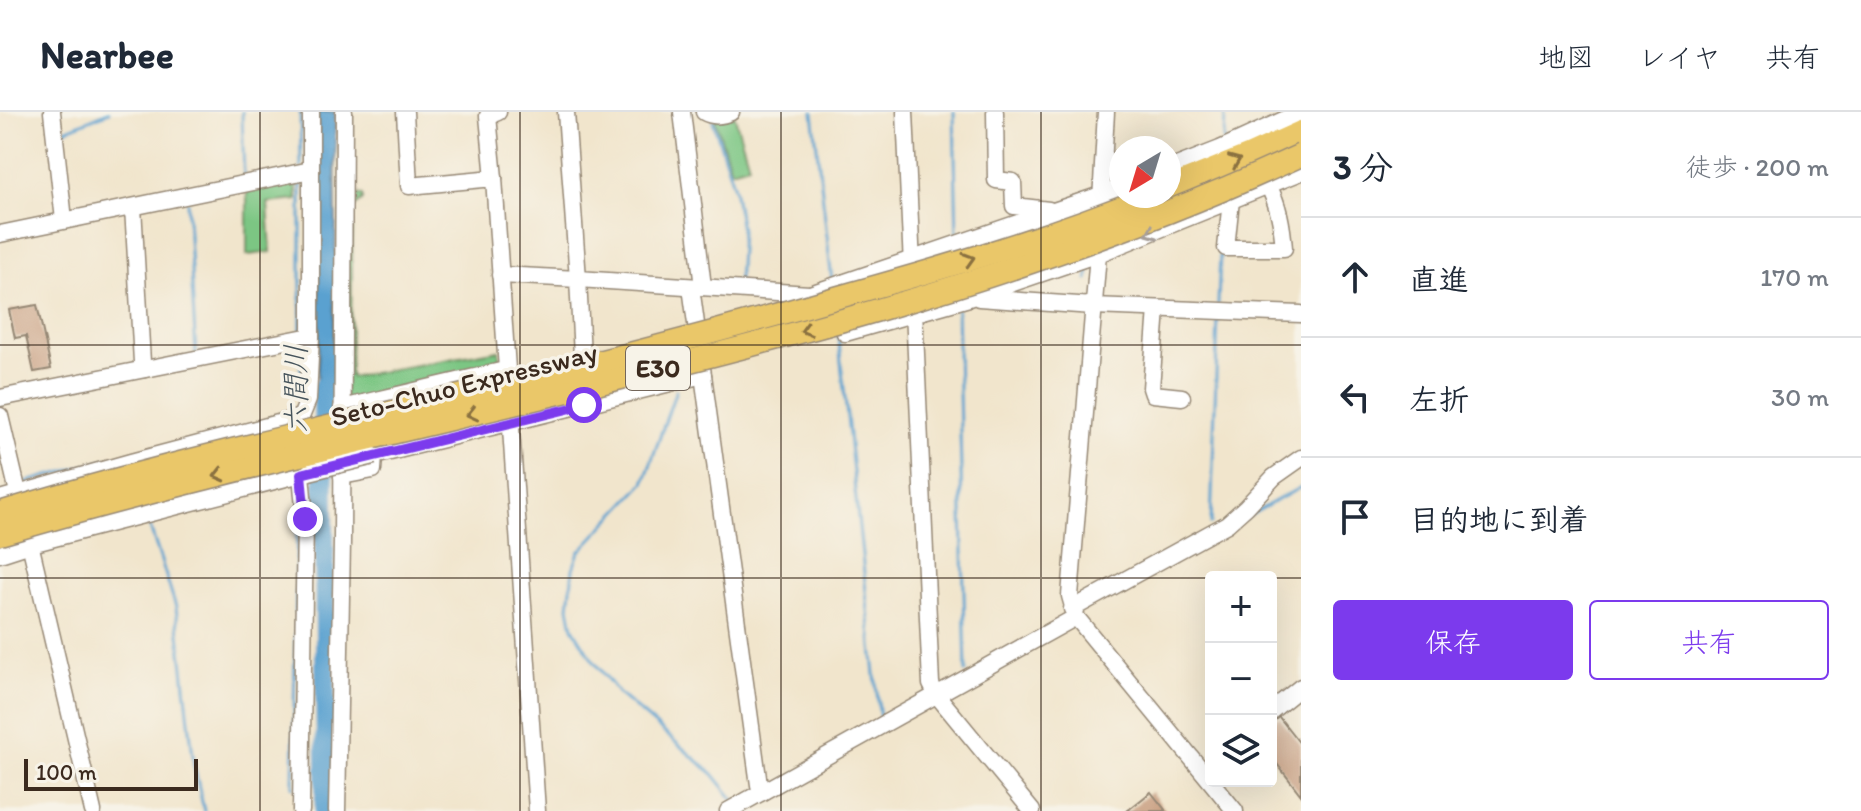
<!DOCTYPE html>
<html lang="ja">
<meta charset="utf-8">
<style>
:root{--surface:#fff;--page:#f6f6f7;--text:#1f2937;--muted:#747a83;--line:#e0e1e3;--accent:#7c3aed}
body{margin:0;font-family:Itim,"Klee One",sans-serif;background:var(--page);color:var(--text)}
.controls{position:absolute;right:24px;bottom:24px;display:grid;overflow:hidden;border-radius:8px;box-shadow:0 8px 32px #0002}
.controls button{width:72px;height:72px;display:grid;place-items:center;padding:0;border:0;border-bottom:2px solid var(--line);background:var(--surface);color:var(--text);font:40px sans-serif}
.compass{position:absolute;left:1109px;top:24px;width:72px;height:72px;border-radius:50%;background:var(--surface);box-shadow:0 8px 32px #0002;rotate:218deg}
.scale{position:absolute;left:24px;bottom:20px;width:174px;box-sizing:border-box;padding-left:8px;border:4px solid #3b2a1e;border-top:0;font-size:22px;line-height:28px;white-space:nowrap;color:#3b2a1e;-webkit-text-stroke:6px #f7f3e8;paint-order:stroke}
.stop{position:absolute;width:24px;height:24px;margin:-18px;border:6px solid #7c3aed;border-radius:50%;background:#fff}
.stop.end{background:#7c3aed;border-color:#fff;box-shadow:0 2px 8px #0008}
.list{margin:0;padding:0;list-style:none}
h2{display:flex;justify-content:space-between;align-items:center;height:104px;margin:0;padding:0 32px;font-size:34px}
h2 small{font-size:26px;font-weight:400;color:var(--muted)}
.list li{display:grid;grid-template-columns:52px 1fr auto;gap:24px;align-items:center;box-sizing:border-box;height:120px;padding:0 32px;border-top:2px solid var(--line)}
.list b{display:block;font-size:30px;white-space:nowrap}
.list em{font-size:26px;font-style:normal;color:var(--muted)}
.actions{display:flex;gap:16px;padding:24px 32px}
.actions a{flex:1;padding:18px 0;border:2px solid var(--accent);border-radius:8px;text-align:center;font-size:28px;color:var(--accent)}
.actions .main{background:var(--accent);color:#fff}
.icon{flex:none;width:44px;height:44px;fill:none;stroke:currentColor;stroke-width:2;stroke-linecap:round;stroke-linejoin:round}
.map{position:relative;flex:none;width:1301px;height:699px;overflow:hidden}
header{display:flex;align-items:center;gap:48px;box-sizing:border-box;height:112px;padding:0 40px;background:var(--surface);border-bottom:2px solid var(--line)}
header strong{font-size:38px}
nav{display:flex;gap:44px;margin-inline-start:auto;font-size:28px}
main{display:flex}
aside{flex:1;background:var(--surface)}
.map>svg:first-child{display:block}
</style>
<header>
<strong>Nearbee</strong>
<nav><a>地図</a><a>レイヤ</a><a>共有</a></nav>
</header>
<main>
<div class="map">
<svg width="1301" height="699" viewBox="0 0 1301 699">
<rect width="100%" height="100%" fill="#f7f3e8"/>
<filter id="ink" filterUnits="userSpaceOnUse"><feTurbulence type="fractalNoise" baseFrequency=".0125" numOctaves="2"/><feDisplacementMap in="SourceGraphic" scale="16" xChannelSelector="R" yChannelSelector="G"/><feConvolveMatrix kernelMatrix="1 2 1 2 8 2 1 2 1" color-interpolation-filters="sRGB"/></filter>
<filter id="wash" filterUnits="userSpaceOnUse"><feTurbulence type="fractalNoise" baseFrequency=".006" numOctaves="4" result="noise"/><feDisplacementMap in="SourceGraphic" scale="32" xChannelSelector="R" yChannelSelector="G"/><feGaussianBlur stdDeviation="1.8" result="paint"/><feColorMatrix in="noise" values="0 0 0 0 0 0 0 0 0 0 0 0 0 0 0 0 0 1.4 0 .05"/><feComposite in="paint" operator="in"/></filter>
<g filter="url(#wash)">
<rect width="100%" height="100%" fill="#f1e5cc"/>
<g fill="#7cc683" stroke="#5c7850" stroke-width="2">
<path d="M734,2L749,53L731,58L715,7Z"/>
<path d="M296,65L297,88L268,91L271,140L247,143V75Z"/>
<path d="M348,82L363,83V88L353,96L350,262L351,265L499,238L500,252L497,255L350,291L345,289Z"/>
</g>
<path fill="#5aa1d0" stroke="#4a6677" stroke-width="2" d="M318,0H335L336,110L333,301L316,304L319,224Z"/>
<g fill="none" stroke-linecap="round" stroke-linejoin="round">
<g stroke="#5aa1d0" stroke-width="3">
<path d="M242,0L244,66"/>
<path d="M300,0L301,55"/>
<path d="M813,0L832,169"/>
<path d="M954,0L957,125"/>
<path d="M713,9L734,76L741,118L738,173"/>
<path d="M60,20L109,0"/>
<path d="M1224,29L1225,0"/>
<path d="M301,66V219"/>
<path d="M187,90L196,242"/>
<path d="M1088,168L1089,152"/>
<path d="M1218,192L1220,140"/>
<path d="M957,197L966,560"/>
<path d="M838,222L880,608"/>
<path d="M676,278L644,371L579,440L573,457L569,495L573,516L592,547L619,582L713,662L734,688"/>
<path d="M301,279V230"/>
<path d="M23,371L108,348"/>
<path d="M1243,407L1301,375"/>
<path d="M148,409L176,495L194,653L204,699"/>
<path d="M1211,412L1218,204"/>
<path d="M293,675L297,403"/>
</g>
<path stroke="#5aa1d0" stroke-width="20" d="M323,275L326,664L324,699"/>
</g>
<g id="blocks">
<g fill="#c79c7e">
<path d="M37,193L51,257L34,260L26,224L15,226L9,198Z"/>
<path d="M1279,605L1301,633V683L1271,644V611Z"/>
<path d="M1151,680L1166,699H1127Z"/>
</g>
</g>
</g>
<g filter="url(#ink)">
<use href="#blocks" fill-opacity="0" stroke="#968875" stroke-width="2"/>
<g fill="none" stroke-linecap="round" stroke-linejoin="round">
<defs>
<g id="minor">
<path d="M52,0L64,108"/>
<path d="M405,0L409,74L494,66L537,699"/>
<path d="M566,0L578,167L809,182L821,185L827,188"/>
<path d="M682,0L703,175"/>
<path d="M704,0C713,5 722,4 731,0"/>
<path d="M905,0L931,572L936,582L1032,699"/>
<path d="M995,0L996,68L1013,70L1014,94L1049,98"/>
<path d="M1106,0L1098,142L1070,484L1076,505L1235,699"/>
<path d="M1169,57L1220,37L1301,0"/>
<path d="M494,66L488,4L498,0"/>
<path d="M1231,88L1226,136H1284C1282,113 1279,94 1268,73"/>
<path d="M133,95L142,250L144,257"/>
<path d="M0,122L311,58"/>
<path d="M500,163L578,167L583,263"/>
<path d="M691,175L759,673L762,680"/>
<path d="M810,182L1121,76"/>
<path d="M979,186L1093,194L1301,202"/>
<path d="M1157,197L1151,276L1153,282L1182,285"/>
<path d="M845,221L969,186L1098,142L1301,60"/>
<path d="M0,286L311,224"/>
<path d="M342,296L505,258"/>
<path d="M0,304L93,699"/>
<path d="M342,364L373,358L374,344L703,263"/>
<path d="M0,387L131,350L301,305"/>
<path d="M0,442L31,432L309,360"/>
<path d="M1072,497L1227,412L1246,395L1274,365L1301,346"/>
<path d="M1271,599L1301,575"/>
<path d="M301,699L305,407L301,362V305L308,288L311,224V0"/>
<path d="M337,699L342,430L344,0"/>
<path d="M728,699L1076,505"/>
</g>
<path id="highway" d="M1169,76L1248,44L1301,20"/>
</defs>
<use href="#minor" stroke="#968875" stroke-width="19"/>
<use href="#highway" stroke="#968875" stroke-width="25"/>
<use href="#minor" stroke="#fff" stroke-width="16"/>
<use href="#highway" stroke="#eac769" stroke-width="22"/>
<defs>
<path id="minor-bridge" d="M309,360L374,344"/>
<g id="highway-bridge">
<path d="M0,401C162,351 328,316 493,276C609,248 724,218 839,185C944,156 1049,125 1150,84"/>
<path d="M0,422C433,295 889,235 1301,43"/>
</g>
</defs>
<use href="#minor-bridge" stroke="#968875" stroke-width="19" stroke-linecap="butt"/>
<use href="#highway-bridge" stroke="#968875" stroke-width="25" stroke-linecap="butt"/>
<use href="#minor-bridge" stroke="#fff" stroke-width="16"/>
<use href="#highway-bridge" stroke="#eac769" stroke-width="22"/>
</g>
<defs><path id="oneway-chevron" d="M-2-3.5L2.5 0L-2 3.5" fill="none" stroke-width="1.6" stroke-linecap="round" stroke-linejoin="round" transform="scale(2)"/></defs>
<g stroke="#8a7140">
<use href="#oneway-chevron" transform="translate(1235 49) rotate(-22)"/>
<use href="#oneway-chevron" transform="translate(969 147) rotate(-17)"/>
<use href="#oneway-chevron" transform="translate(806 218) rotate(164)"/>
<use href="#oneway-chevron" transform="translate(472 302) rotate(167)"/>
<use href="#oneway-chevron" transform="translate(219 363) rotate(166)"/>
</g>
<use stroke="#a79f9a" href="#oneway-chevron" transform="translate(1151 121) rotate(158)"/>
</g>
<g fill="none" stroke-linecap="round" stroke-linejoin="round" filter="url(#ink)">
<path stroke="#7c3aed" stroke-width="10" d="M305,407L301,362L584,293"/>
</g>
<path fill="none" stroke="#3b2a1e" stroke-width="2" stroke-opacity="0.55" d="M260,0V699M520,0V699M781,0V699M1041,0V699M0,233H1301M0,466H1211M1271,466H1301"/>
<g text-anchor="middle" stroke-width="7" stroke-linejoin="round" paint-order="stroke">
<rect fill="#f7f3e8" stroke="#73665b" stroke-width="2" x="626" y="234" width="64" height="44" rx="6"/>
<g font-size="26" font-weight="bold" fill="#3b2a1e">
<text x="658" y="265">E30</text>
</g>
<g font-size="28" fill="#3b2a1e" stroke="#f7f3e8">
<text transform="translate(464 272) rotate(-14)" y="10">Seto-Chuo Expressway</text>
</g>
<g font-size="30" font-style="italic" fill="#46545c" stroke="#f7f3e8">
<text transform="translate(296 277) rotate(-90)" y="10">六間川</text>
</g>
</g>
</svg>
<div class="controls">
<button>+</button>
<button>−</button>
<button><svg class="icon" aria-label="layers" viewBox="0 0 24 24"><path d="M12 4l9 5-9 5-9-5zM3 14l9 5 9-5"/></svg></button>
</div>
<svg class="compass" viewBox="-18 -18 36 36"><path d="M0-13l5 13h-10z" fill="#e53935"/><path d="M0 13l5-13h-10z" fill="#747a83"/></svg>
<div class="scale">100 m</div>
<div class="stop" style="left:584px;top:293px"></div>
<div class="stop end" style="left:305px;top:407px"></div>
</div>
<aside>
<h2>3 分<small>徒歩 · 200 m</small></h2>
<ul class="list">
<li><svg class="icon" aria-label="ahead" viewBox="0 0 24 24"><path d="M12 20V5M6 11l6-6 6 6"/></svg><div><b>直進</b></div><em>170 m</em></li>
<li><svg class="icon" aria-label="left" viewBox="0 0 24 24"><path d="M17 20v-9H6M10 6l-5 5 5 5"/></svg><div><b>左折</b></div><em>30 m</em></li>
<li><svg class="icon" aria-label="arrive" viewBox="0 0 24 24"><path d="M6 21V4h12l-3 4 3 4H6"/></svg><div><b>目的地に到着</b></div></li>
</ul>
<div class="actions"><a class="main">保存</a><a>共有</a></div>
</aside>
</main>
